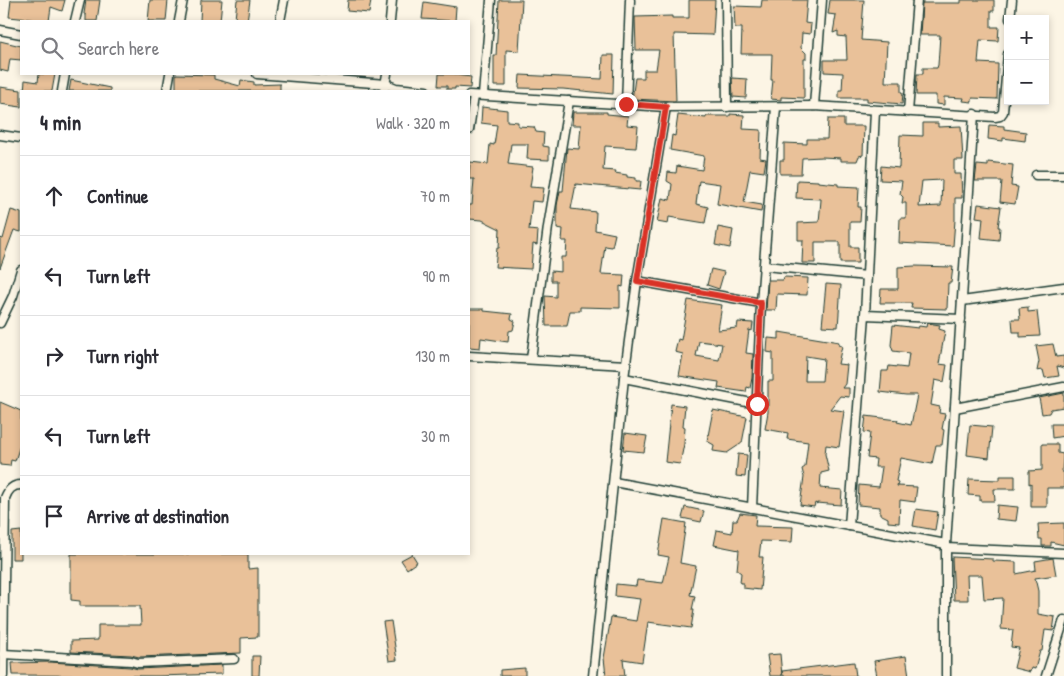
<!DOCTYPE html>
<meta charset="utf-8">
<style>
:root{--surface:#fff;--page:#f7f7f7;--text:#2b2b33;--muted:#7c7c81;--line:#e1e1e2}
body{margin:0;font-family:"Patrick Hand",sans-serif;background:var(--page);color:var(--text)}
.controls{position:absolute;right:15px;top:15px;display:grid;overflow:hidden;border-radius:0px;box-shadow:0 2px 8px #0003}
.controls button{width:45px;height:45px;display:grid;place-items:center;padding:0;border:0;border-bottom:1px solid var(--line);background:var(--surface);color:var(--text);font:25px sans-serif}
.stop{position:absolute;width:15px;height:15px;margin:-11px;border:4px solid #d93025;border-radius:50%;background:#fff}
.stop.end{background:#d93025;border-color:#fff;box-shadow:0 1px 5px #0008}
.list{margin:0;padding:0;list-style:none}
h2{display:flex;justify-content:space-between;align-items:center;height:65px;margin:0;padding:0 20px;font-size:21px}
h2 small{font-size:16px;font-weight:400;color:var(--muted)}
.list li{display:grid;grid-template-columns:32px 1fr auto;gap:15px;align-items:center;box-sizing:border-box;height:80px;padding:0 20px;border-top:1px solid var(--line)}
.list b{display:block;font-size:19px;white-space:nowrap}
.list em{font-size:16px;font-style:normal;color:var(--muted)}
.icon{flex:none;width:28px;height:28px;fill:none;stroke:currentColor;stroke-width:2;stroke-linecap:round;stroke-linejoin:round}
.map{position:relative;flex:none;width:1064px;height:676px;overflow:hidden}
.search{position:absolute;background:var(--surface);box-shadow:0 2px 8px #0003;left:20px;top:20px;width:450px;height:55px;display:flex;align-items:center;gap:12px;box-sizing:border-box;padding:0 18px;border-radius:0px;color:var(--muted);font-size:19px}
.panel{position:absolute;background:var(--surface);box-shadow:0 2px 8px #0003;left:20px;top:90px;width:450px;height:465px;border-radius:0px}
.map>svg:first-child{display:block}
</style>
<div class="map">
<svg width="1064" height="676" viewBox="0 0 1064 676">
<rect width="100%" height="100%" fill="#fcf5e5"/>
<filter id="ink" filterUnits="userSpaceOnUse"><feTurbulence type="fractalNoise" baseFrequency=".02" numOctaves="2"/><feDisplacementMap in="SourceGraphic" scale="10" xChannelSelector="R" yChannelSelector="G"/><feConvolveMatrix kernelMatrix="1 2 1 2 8 2 1 2 1" color-interpolation-filters="sRGB"/></filter>
<g filter="url(#ink)">
<g fill="#e9c199" stroke="#1f3d34" fill-rule="evenodd">
<path d="M11,0H65L62,11L51,7L49,21L9,17Z"/>
<path d="M86,0H100L97,21H86V15L84,14Z"/>
<path d="M150,0H168L166,21H148Z"/>
<path d="M201,0H222L220,21H200Z"/>
<path d="M237,0H250L247,21L235,19Z"/>
<path d="M348,0H371L369,13L347,11Z"/>
<path d="M499,0H522L519,51L506,50V86H494V56H496Z"/>
<path d="M689,0H715L713,35L674,34L676,101L632,99L635,78H644V70H656L659,50H636L635,17L672,16V18H689Z"/>
<path d="M762,0H807L805,23L811,24L810,34L802,33L801,48L806,53V59H804V98L781,97V100L771,99L773,80H771L772,54H741L742,28H735L734,6L761,7Z"/>
<path d="M830,0H864L861,40L887,42L885,82H901V92L903,93L902,104L867,101V98H839V90H842L843,73L824,72V60H847L846,37L838,36V31L833,33L836,15L828,14Z"/>
<path d="M961,0H994V11H991V27H999L998,41L980,40L978,63L998,64L997,99L972,98V102L963,101L964,98L944,97V105L936,104V95H916L917,74H923V68H937L938,65L940,35H920L922,3H961Z"/>
<path d="M424,2L456,7L455,21L422,19Z"/>
<path d="M0,41L21,46V60L10,59L8,72L0,70Z"/>
<path d="M603,55H614L613,94L563,89L519,88L520,75L602,79Z"/>
<path d="M39,74H55L52,91H24L25,80L38,82Z"/>
<path d="M176,74L214,75V79L240,86L241,80L254,82V85L280,84V91H176Z"/>
<path d="M439,74H456V75L471,77L470,88L455,87V89H447V86H438Z"/>
<path d="M732,78L747,79L746,98L733,97Z"/>
<path d="M71,80L110,88V91H69Z"/>
<path d="M0,87L21,90V107L0,104Z"/>
<path d="M482,107L507,110V121L518,122V126L534,127L536,132L544,133L543,146L549,147V160L527,159L528,144H511L508,164L533,167L530,187L544,188L542,202L532,201L529,230L538,231L537,245L533,244L531,269L495,267L497,248H499L500,229L482,220L469,219V205H472L474,179H469L470,162L488,164L490,144L494,145L497,125L481,123Z"/>
<path d="M573,112H607V114L628,116L627,125L638,126L636,148L605,146L603,170L616,171L615,173L627,175V177L636,178V181H641L640,190L576,184L571,209L596,212L595,230L615,234L612,247L605,246L601,274L624,275L623,287L620,286V308L580,307V311H570L567,326H546L545,296L556,297V281H551V271L561,272V257H566L567,241H562L563,229L557,228V205L560,191H563L567,148L579,149L581,125H572Z"/>
<path d="M730,114L744,115L743,129L761,130L760,158L766,159L764,172L750,170L744,202L762,205L761,212L717,204L720,184L699,181L696,204L708,207L705,223L669,217L668,224L657,222L662,198L670,200L672,184L667,181L668,172L676,173L677,166L702,170L704,156L670,150L672,135L675,136L678,115L706,118V116H730Z"/>
<path d="M828,119H844V126H864L863,155L859,156L857,161H841V158L822,157L802,158L801,174H780V160H784V143L807,144V139H827Z"/>
<path d="M923,123H938V127L961,126L963,160H954V174H961L962,198H955V220L953,246L899,243L900,218H906V203H902L903,197L900,194L902,181L880,180L881,166L899,168L900,135L923,136ZM942,180L941,206L919,207L922,181Z"/>
<path d="M989,125L1004,126V129L1026,132L1025,141L1003,138V141L988,139Z"/>
<path d="M988,162L1013,165L1011,186L1018,187L1015,204L1000,202L1002,181H975L977,165L988,166Z"/>
<path d="M797,180L818,181V182L838,184V186L859,187L858,207H861L860,222H850V247H858V263H840V242H815V263H802L803,240H798V223L819,222L821,200V199L796,198Z"/>
<path d="M978,204L1001,207L998,227H1000L999,240L981,238L983,218L976,217Z"/>
<path d="M11,210L21,213V232L14,230L0,268V238L3,239Z"/>
<path d="M718,227L733,230L730,248L715,245Z"/>
<path d="M915,266L953,267L951,283H948L947,309L911,308L912,303H880L881,289H898V267Z"/>
<path d="M711,269L724,272L719,289L707,285Z"/>
<path d="M784,277L808,278L807,295L777,294L776,310H766L768,280H783Z"/>
<path d="M826,284L841,285L838,327L822,326Z"/>
<path d="M688,300L722,305L718,330L737,328L738,322L753,323L752,331L749,330L746,353L753,354L752,378L750,388L747,387L746,392L718,388L719,382L679,376L683,354L675,352L678,339L681,340ZM699,341L722,344L719,360L696,356Z"/>
<path d="M1028,307V312L1037,311L1040,336L1020,337V332H1013L1012,319H1020L1019,308Z"/>
<path d="M469,309H484V311L512,314L511,319L515,321L513,330L509,331L508,342L481,338L480,348L469,347Z"/>
<path d="M927,323L940,325L939,329L945,331L939,364L947,365L944,382L935,380L931,405L940,407L939,413L945,414L942,429L944,430L942,445H936L932,464L901,458L896,481L898,482L897,486L917,487L915,502L900,500L899,523L888,522V518L880,514V507L858,505L859,485L879,487L882,467H875L876,459L867,458L870,433L864,432L866,416L898,420L897,422L911,425L917,395H906L880,392L882,371H888L889,366L907,368L909,353L893,351L891,345L893,325L918,328L919,326L926,327Z"/>
<path d="M779,332L839,342L838,345L842,346L838,364L847,365L845,384L842,388H849V397L840,396L830,409L844,411L839,447L826,445L825,454L829,471L821,473L820,488L842,490L841,505L817,503V504L815,503L814,507L800,505L804,477L802,469L805,467L808,442L787,439L788,433L765,429L768,412V381H773V353L767,352L768,338L779,339ZM806,356L824,359L822,381H805Z"/>
<path d="M1053,344L1056,357L1064,356V368L1057,366L1059,376L1045,378L1043,370L1037,371L1039,361L1036,346Z"/>
<path d="M1064,393V407L1051,409L1049,413L1042,414L1039,398Z"/>
<path d="M0,402L21,411V442L15,461L11,460L10,466L0,465Z"/>
<path d="M671,404L685,406L683,426L685,427L684,444L680,464L665,462Z"/>
<path d="M713,410L747,417L742,443L727,453L713,451L714,445L707,441Z"/>
<path d="M1051,424H1064V436L1052,438Z"/>
<path d="M970,425L992,427L989,458L967,455Z"/>
<path d="M625,433L647,436L644,452L623,450Z"/>
<path d="M1042,444H1058V453L1063,454L1062,472H1064V488H1047V507H1031V483L1029,484V471L1042,470Z"/>
<path d="M738,454L747,455L745,477L736,476Z"/>
<path d="M1000,476H1015V489H994L995,501H980V496L968,495L969,479L1000,480Z"/>
<path d="M997,505L1018,507L1016,521L996,519Z"/>
<path d="M685,507L704,511L701,522L682,518Z"/>
<path d="M916,509L938,512L935,530L913,526Z"/>
<path d="M740,513L756,515L755,526L793,527L792,542L761,541L759,557H763L760,590L743,588V583H740L741,573L737,570L739,550L714,545L717,530L732,533L733,520H737Z"/>
<path d="M664,519L686,523L680,563L696,566L690,595L695,596L692,610H694L691,628L648,622L642,662L623,659L625,676H606L604,658L611,617L636,621L640,599L615,596L616,584L636,586L637,580L663,583L669,557L658,555Z"/>
<path d="M1064,523V545L1051,542V546H1042V539H1039L1038,524Z"/>
<path d="M21,531V559H12V532Z"/>
<path d="M71,554H248V569L258,568V637L241,638V653L139,657L131,655L71,652V641L98,640V625H141L140,606H80V601L71,600Z"/>
<path d="M412,554L417,562L407,569L401,560Z"/>
<path d="M952,557L993,559V561L1016,562V574L1036,570L1035,561L1053,558L1056,575L1035,578L1038,591V614L1055,617L1053,631L1045,630L1042,651H1040L1035,669L1031,668L1030,672L1014,668L1019,648L1011,647L1013,630L1001,629L1003,598L984,599L982,575H967L968,600H954Z"/>
<path d="M391,621L397,660L389,661L383,622Z"/>
<path d="M780,654L782,676H770L767,655Z"/>
<path d="M252,656H260L259,676H252Z"/>
<path d="M906,656L909,676H877L874,661Z"/>
<path d="M50,662L130,667L138,669L222,665V674L158,676L13,675L12,663Z"/>
<path d="M854,662L856,676H783L782,671Z"/>
<path d="M525,668V676H500V670Z"/>
</g>
<g fill="none" stroke-linecap="round" stroke-linejoin="round">
<defs>
<g id="street">
<path d="M726,0L727,107"/>
<path d="M1010,19L1012,0"/>
<path d="M75,21L80,0"/>
<path d="M179,21L183,0"/>
<path d="M280,21L284,0"/>
<path d="M390,21L392,0"/>
<path d="M0,30L21,34"/>
<path d="M257,74L386,84L396,88L426,91"/>
<path d="M62,91L65,74"/>
<path d="M167,91L170,74"/>
<path d="M384,91L387,74"/>
<path d="M469,95L666,107L814,106L995,117L1000,116L1003,112L1008,54"/>
<path d="M483,95L491,0"/>
<path d="M626,104L630,0"/>
<path d="M814,106L822,0"/>
<path d="M908,112L917,0"/>
<path d="M469,130L474,96"/>
<path d="M0,135L21,138"/>
<path d="M1036,175H1064"/>
<path d="M765,266L867,276"/>
<path d="M637,281L761,303"/>
<path d="M962,301L1064,287"/>
<path d="M865,315L961,319"/>
<path d="M0,323L13,296L21,270"/>
<path d="M469,356L626,365"/>
<path d="M531,359L548,227L569,101"/>
<path d="M624,378L757,404"/>
<path d="M955,408L1064,387"/>
<path d="M614,482L946,544"/>
<path d="M752,508L761,303L776,107"/>
<path d="M849,526L865,315L875,111"/>
<path d="M946,548L1064,553"/>
<path d="M3,654L131,661L138,663L234,659"/>
<path d="M3,676L5,498C8,490 12,485 21,485"/>
<path d="M593,676L624,378L637,281L666,107"/>
<path d="M946,676V544L974,114"/>
<path d="M1046,676L1064,620"/>
</g>
</defs>
<use href="#street" stroke="#1f3d34" stroke-width="11"/>
<use href="#street" stroke="#fcf5e5" stroke-width="8"/>
</g>
</g>
<g fill="none" stroke-linecap="round" stroke-linejoin="round" filter="url(#ink)">
<path stroke="#d93025" stroke-width="6" d="M626,104L666,107L637,281L761,303L757,404"/>
</g>
</svg>
<div class="controls">
<button>+</button>
<button>−</button>
</div>
<div class="stop" style="left:757px;top:404px"></div>
<div class="stop end" style="left:626px;top:104px"></div>
<div class="search"><svg class="icon" aria-label="search" viewBox="0 0 24 24"><circle cx="10" cy="10" r="6"/><path d="M15 15l6 6"/></svg>Search here</div>
<section class="panel">
<h2>4 min<small>Walk · 320 m</small></h2>
<ul class="list">
<li><svg class="icon" aria-label="ahead" viewBox="0 0 24 24"><path d="M12 20V5M6 11l6-6 6 6"/></svg><div><b>Continue</b></div><em>70 m</em></li>
<li><svg class="icon" aria-label="left" viewBox="0 0 24 24"><path d="M17 20v-9H6M10 6l-5 5 5 5"/></svg><div><b>Turn left</b></div><em>90 m</em></li>
<li><svg class="icon" aria-label="right" viewBox="0 0 24 24"><path d="M7 20v-9h11M14 6l5 5-5 5"/></svg><div><b>Turn right</b></div><em>130 m</em></li>
<li><svg class="icon" aria-label="left" viewBox="0 0 24 24"><path d="M17 20v-9H6M10 6l-5 5 5 5"/></svg><div><b>Turn left</b></div><em>30 m</em></li>
<li><svg class="icon" aria-label="arrive" viewBox="0 0 24 24"><path d="M6 21V4h12l-3 4 3 4H6"/></svg><div><b>Arrive at destination</b></div></li>
</ul>
</section>
</div>
